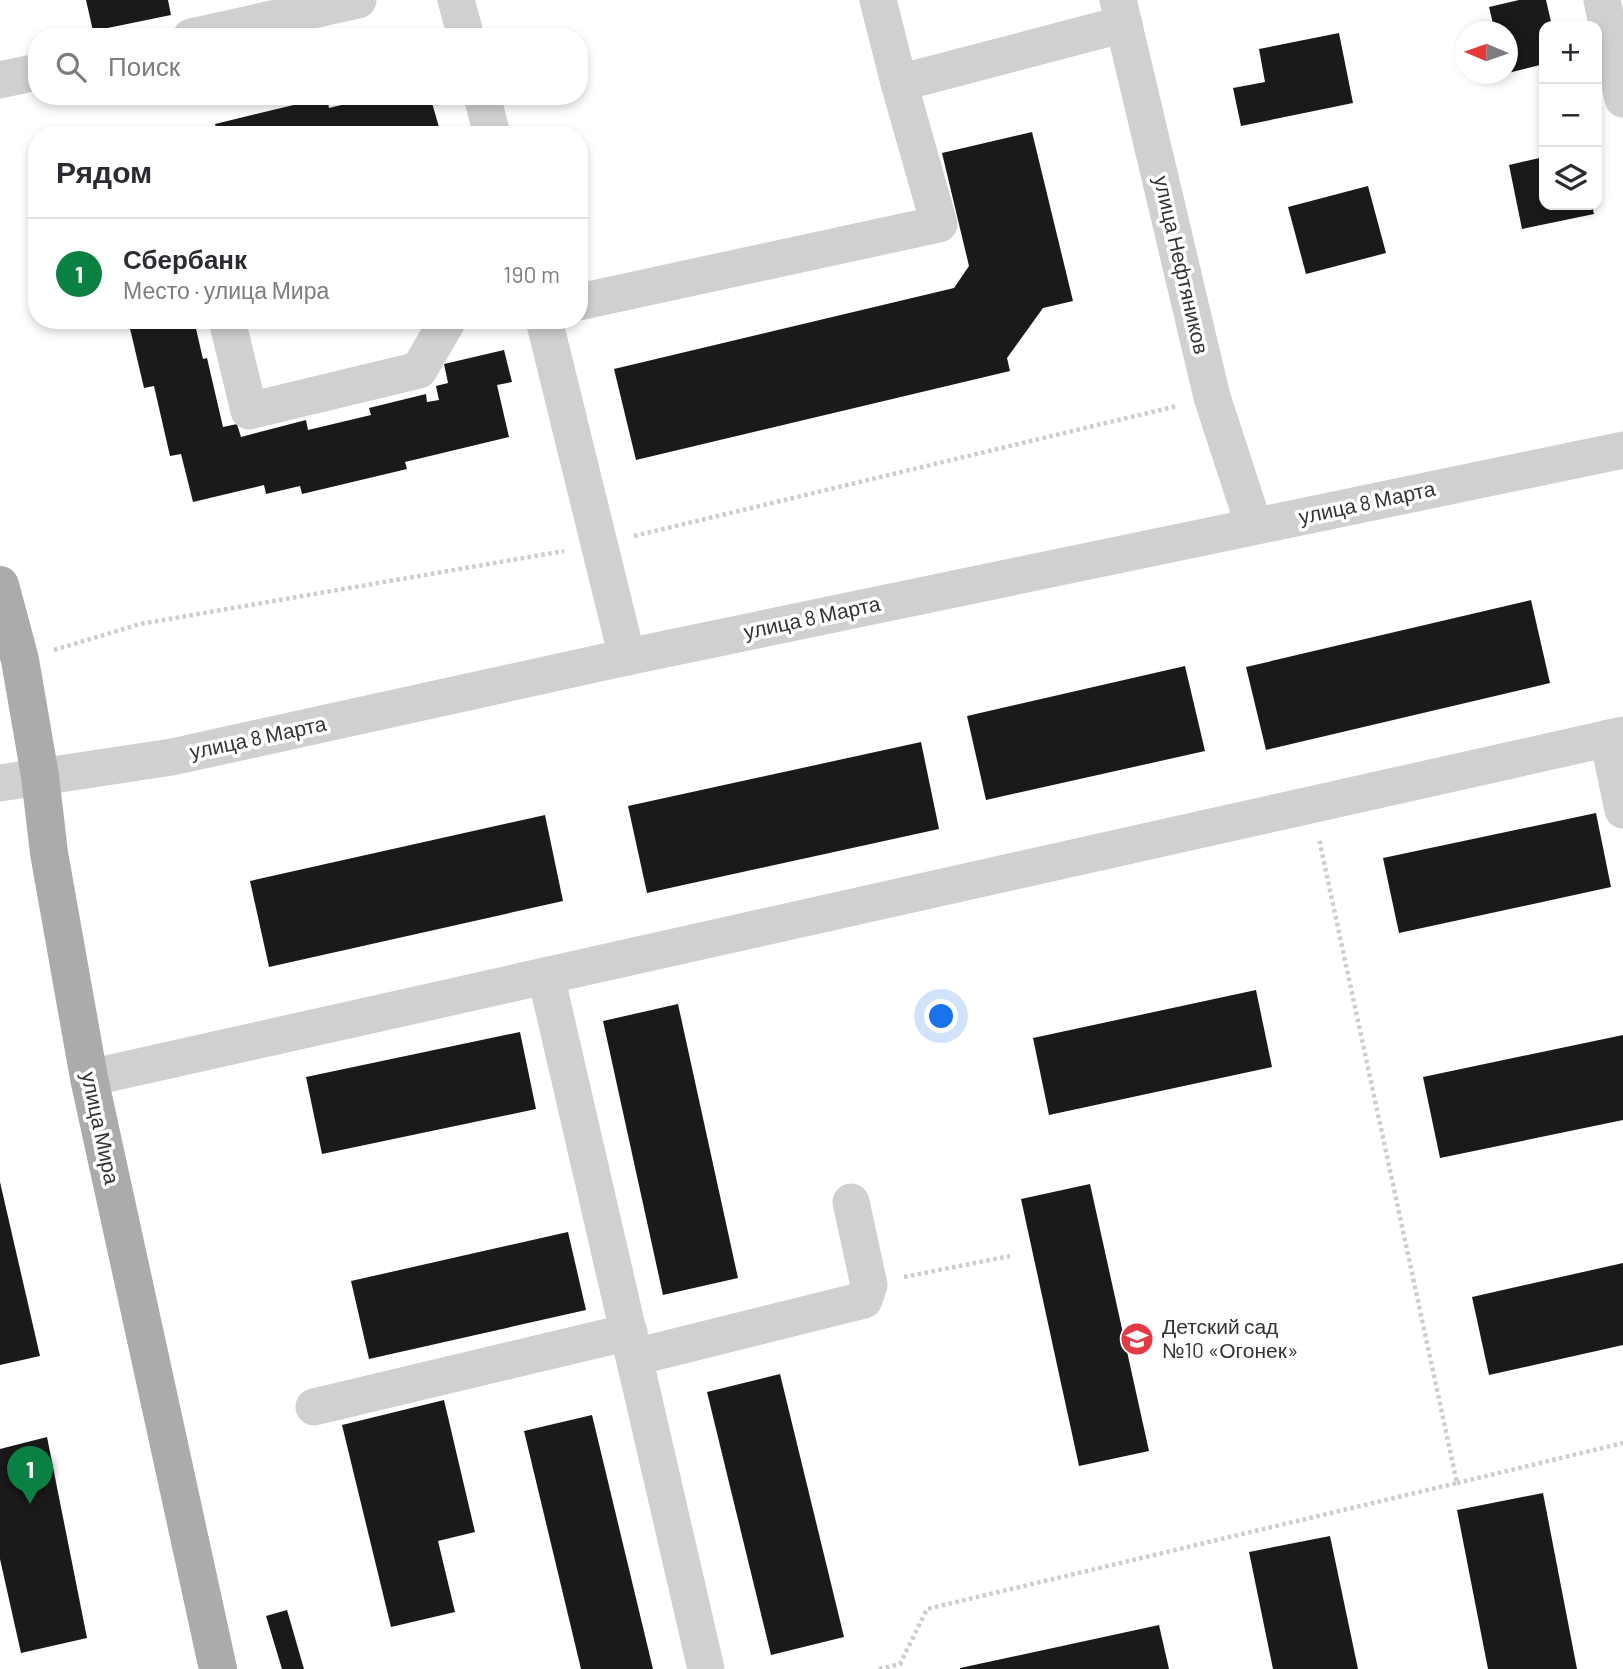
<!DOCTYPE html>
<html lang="ru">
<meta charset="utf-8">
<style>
:root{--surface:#fff;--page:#f7f7f7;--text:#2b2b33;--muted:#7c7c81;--line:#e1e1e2;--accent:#0b8043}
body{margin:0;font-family:Barlow,sans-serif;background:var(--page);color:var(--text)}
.controls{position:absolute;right:21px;top:21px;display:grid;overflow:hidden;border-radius:14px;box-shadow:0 4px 10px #0003}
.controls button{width:63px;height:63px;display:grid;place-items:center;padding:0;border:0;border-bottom:2px solid var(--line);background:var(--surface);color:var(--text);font:35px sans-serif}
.compass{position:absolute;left:1455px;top:21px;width:63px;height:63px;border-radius:50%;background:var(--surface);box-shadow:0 4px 10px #0003;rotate:272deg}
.you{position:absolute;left:942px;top:1017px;width:24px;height:24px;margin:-18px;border:5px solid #fff;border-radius:50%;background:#1a73e8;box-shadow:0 0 0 10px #1a73e833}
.badge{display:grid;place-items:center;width:46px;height:46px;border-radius:50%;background:var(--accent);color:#fff;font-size:23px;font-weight:700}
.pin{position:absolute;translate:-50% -58px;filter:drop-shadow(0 2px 4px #0008)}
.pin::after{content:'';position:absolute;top:37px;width:24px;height:21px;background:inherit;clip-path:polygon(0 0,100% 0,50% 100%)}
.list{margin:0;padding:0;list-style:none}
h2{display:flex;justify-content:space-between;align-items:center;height:91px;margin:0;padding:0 28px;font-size:30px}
h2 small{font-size:23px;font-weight:400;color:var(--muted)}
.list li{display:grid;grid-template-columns:46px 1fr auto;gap:21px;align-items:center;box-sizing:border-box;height:112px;padding:0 28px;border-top:2px solid var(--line)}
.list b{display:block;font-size:26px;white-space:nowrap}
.list p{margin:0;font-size:23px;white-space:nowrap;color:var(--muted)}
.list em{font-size:23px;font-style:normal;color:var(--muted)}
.icon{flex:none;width:38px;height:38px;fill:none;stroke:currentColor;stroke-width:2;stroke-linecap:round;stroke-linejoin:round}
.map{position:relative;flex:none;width:1623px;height:1669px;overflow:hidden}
.search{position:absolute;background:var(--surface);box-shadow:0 4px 10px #0003;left:28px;top:28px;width:560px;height:77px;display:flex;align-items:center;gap:18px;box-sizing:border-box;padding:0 24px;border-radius:28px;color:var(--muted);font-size:26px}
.panel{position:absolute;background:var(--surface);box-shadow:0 4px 10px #0003;left:28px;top:126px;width:560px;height:203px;border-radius:28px}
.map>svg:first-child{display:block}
</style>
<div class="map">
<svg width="1623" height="1669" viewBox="0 0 1623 1669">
<rect width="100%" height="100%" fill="#fff"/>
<g fill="#1a1a1a">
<path d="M86,0H168L171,15L93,31Z"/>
<path d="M1519,0H1546L1552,26H1544V64L1508,73V32H1495L1489,7Z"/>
<path d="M1339,33L1353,103L1241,126L1233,88L1265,82L1259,49Z"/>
<path d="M379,96H430L441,134L461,129L462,135H208L217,131L215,124L327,97L329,108Z"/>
<path d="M1032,132L1073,301L1043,308L1007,358L1010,371L636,460L614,369L954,288L969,266L942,153Z"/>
<path d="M1544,157V205H1592L1594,214L1522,229L1509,165Z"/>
<path d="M1368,186L1386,253L1306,274L1288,207Z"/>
<path d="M128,320H194L203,359L207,358L223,427L237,424L241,437L306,420L308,430L371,415L369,408L426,394L427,402L439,400L436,386L448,383L444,364L504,350L512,382L497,385L509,437L405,462L407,469L302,494L300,486L266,494L264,485L193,502L181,454L170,456L154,386L144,388Z"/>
<path d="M1531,600L1550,683L1266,750L1246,667Z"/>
<path d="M1185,666L1205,751L986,800L967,716Z"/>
<path d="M921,742L939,829L647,893L628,806Z"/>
<path d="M1596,813L1611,887L1399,933L1383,858Z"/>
<path d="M545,815L563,901L269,967L250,881Z"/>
<path d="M1256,990L1272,1067L1049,1115L1033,1038Z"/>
<path d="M678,1004L738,1278L663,1295L603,1021Z"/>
<path d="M520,1032L536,1109L322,1154L306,1077Z"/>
<path d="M1623,1035V1120L1440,1158L1423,1077Z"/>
<path d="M0,1182L40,1356L0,1365Z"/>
<path d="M1090,1184L1149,1451L1079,1466L1021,1199Z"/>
<path d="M568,1232L586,1310L369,1359L351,1281Z"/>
<path d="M1623,1263V1345L1489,1375L1472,1297Z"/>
<path d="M780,1374L844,1637L771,1655L707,1392Z"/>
<path d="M444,1400L475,1532L438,1541L455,1612L391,1627L342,1425Z"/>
<path d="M592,1415L653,1669H581L524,1431Z"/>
<path d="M47,1437L87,1638L21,1653L0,1559V1449Z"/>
<path d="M1543,1493L1577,1669H1488L1457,1510Z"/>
<path d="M1330,1536L1358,1669H1273L1249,1552Z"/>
<path d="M287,1610L304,1669H282L266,1616Z"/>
<path d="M1159,1625L1169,1669H960V1668Z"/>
</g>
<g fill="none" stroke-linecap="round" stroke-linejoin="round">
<g stroke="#cdcdcd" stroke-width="4.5" stroke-dasharray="3.5 3.5" stroke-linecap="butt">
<path d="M634,536L1177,406"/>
<path d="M54,650L140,624L564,551"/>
<path d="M904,1277L1010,1256"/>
<path d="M1457,1483L1623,1443"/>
<path d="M879,1669L900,1664L927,1609L1457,1483L1319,839"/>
</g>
<g stroke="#d0d0d0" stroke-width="37">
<path d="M456,0L466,37"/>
<path d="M878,0L899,83"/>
<path d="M1118,0L1212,397L1254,526"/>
<path d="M1602,0L1623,99"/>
<path d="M191,37L358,0"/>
<path d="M0,80L37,72"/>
<path d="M482,96L492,135"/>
<path d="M579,302L939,224L899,83L1124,24"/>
<path d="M227,320L249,411L419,370L448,320"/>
<path d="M544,320L627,657"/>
<path d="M1608,738L1623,810"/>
<path d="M0,783L172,757L627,657L1623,450"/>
<path d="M546,976L706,1669"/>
<path d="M89,1078L1623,735"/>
<path d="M635,1357L864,1300L869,1285L851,1202"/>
<path d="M314,1407L629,1332"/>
</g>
<path stroke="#ababab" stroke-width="38" d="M0,585L20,660L40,776L49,853L89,1078L218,1669"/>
</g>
<defs>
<symbol id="school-disc" viewBox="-11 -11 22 22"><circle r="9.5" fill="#e63946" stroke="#fff"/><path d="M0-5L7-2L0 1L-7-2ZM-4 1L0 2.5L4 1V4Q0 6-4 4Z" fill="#fff"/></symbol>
</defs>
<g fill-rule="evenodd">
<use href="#school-disc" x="1118" y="1320" width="38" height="38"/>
</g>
<g text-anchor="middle" stroke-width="7" stroke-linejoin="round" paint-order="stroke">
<g font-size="21" fill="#333" stroke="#fff">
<text transform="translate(1181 265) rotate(77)" y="7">улица Нефтяников</text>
<text transform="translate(1367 503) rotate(-12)" y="7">улица 8 Марта</text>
<text transform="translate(812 618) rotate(-12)" y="7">улица 8 Марта</text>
<text transform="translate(258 738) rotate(-12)" y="7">улица 8 Марта</text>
<text transform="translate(100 1128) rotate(78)" y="7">улица Мира</text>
</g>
<g font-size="21" fill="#333" stroke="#fff" text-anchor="start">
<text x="1162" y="1334">Детский сад<tspan x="1162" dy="24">№10 «Огонек»</tspan></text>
</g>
</g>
</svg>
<div class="controls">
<button>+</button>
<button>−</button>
<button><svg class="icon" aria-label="layers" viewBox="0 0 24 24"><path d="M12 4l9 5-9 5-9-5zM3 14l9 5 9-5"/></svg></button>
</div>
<svg class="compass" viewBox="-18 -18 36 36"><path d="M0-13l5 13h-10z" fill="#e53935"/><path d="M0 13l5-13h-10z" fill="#7c7c81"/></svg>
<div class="you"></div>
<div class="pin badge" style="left:30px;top:1504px">1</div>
<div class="search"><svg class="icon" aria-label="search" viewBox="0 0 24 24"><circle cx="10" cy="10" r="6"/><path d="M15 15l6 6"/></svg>Поиск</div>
<section class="panel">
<h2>Рядом<small></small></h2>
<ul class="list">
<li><span class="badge">1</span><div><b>Сбербанк</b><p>Место · улица Мира</p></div><em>190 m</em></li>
</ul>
</section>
</div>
